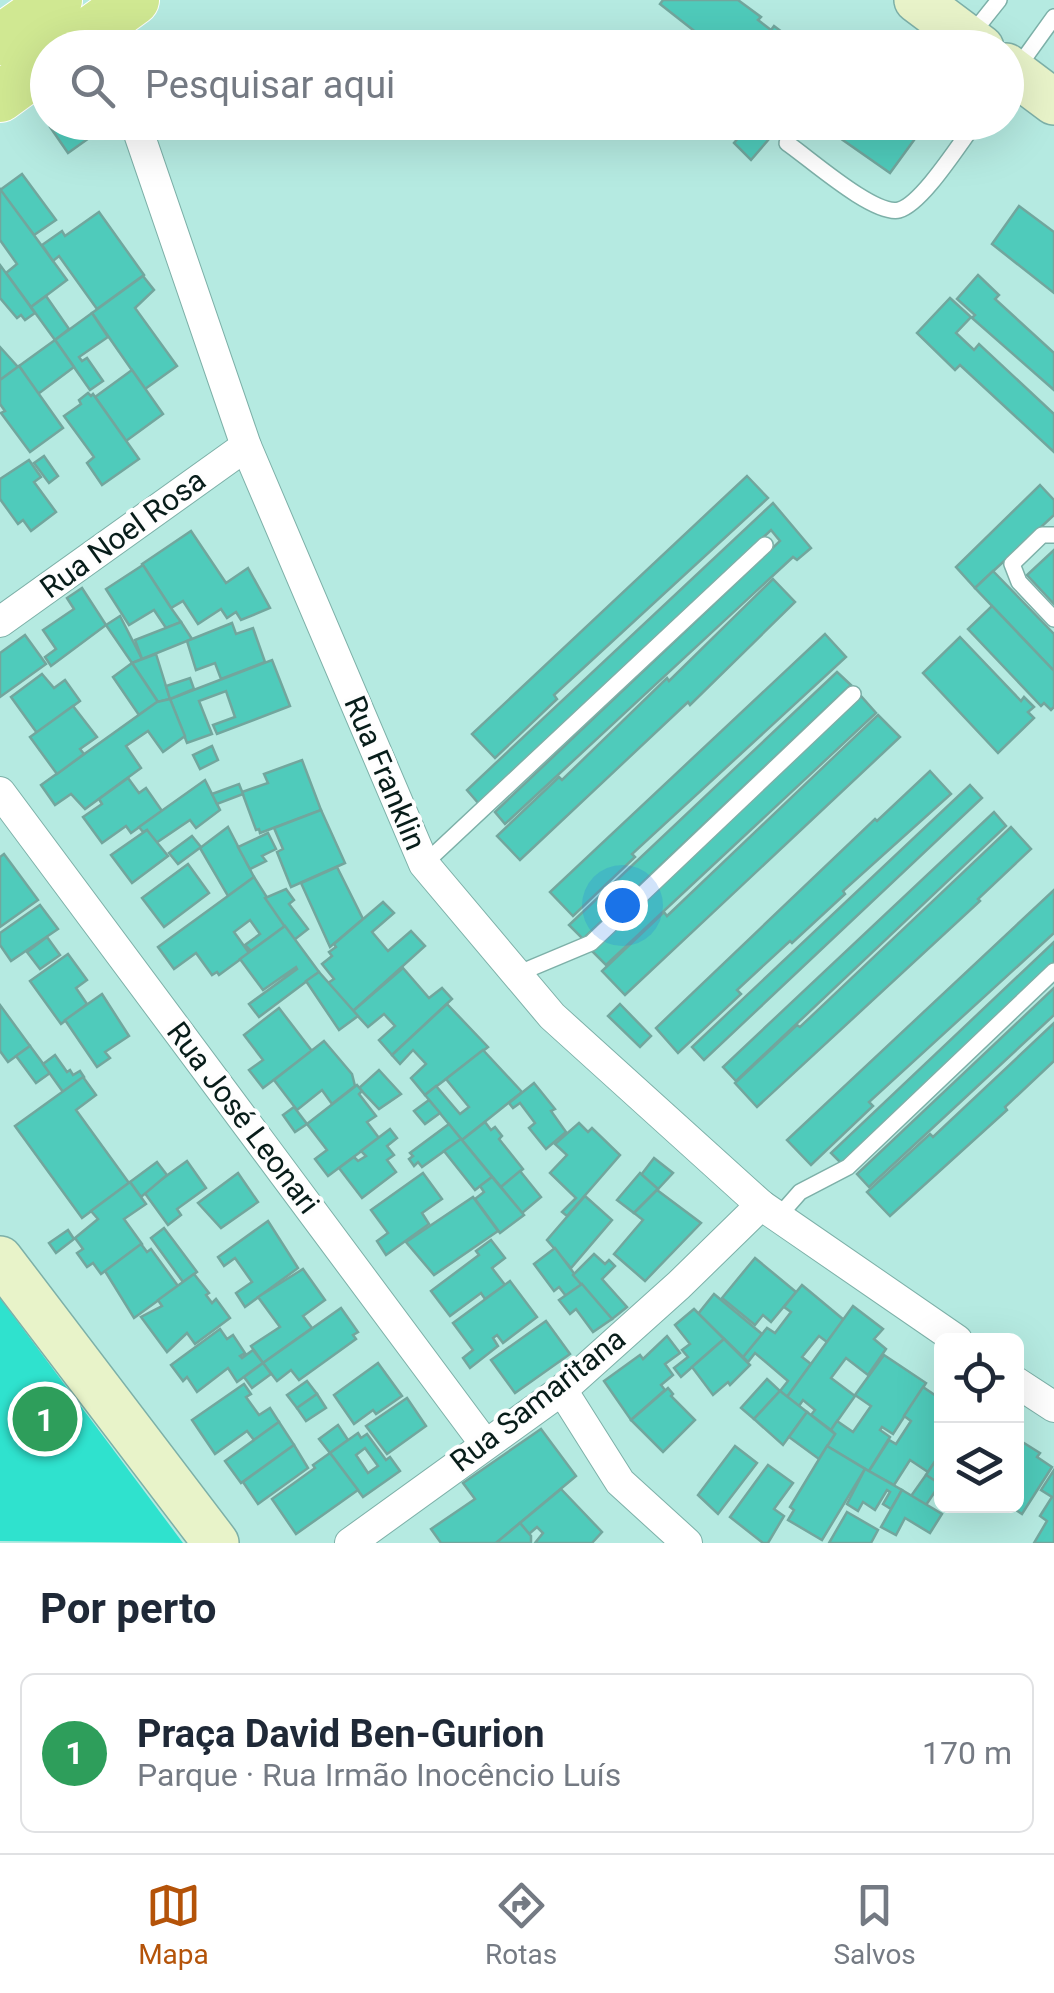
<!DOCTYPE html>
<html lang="pt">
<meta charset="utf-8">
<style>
:root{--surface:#fff;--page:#f6f6f7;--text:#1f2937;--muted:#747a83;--line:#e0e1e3;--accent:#b45309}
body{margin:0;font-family:Roboto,sans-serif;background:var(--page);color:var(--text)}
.controls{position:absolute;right:30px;bottom:30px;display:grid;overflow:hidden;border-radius:15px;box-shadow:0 10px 40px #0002}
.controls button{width:90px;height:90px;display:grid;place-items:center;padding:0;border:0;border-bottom:2px solid var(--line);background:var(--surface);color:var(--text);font:50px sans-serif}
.you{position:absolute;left:622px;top:905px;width:35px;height:35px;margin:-25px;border:8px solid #fff;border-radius:50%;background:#1a73e8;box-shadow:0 0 0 15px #1a73e833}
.badge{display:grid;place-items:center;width:65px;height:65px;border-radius:50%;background:var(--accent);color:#fff;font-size:32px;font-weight:700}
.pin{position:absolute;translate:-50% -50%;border:5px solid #fff;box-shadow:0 2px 10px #0006}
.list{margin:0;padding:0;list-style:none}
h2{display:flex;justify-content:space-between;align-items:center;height:130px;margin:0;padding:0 40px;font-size:42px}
h2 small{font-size:32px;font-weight:400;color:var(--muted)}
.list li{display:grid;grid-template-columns:65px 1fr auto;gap:30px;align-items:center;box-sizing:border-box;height:160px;margin:0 20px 20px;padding:0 20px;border:2px solid var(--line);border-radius:15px}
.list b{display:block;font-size:38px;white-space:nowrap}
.list p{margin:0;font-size:32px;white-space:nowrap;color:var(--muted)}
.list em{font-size:32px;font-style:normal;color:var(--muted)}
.icon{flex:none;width:55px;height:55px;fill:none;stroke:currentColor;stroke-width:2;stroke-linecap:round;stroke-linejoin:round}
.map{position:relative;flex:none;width:1054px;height:1543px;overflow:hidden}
.search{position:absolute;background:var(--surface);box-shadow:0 10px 40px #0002;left:30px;right:30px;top:30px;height:110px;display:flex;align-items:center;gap:25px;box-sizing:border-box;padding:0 35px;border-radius:55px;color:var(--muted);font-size:38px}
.sheet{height:310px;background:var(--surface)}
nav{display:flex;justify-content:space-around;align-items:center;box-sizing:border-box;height:140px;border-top:2px solid var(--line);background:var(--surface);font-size:28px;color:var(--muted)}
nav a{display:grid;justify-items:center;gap:5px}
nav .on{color:var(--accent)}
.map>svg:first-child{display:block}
</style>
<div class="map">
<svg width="1054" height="1543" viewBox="0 0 1054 1543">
<rect width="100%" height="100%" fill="#b5eae1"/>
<path fill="#2fe2ce" d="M0,1298L183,1543L0,1541Z"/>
<g fill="#4fcbbb" stroke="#72a69d" stroke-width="2.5" fill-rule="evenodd">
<path d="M663,0H738L761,17L758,20L771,30L774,26L803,48H716L660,4Z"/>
<path d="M56,122H93L99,131L68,153L50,127Z"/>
<path d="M752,122L781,125L751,160L734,143Z"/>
<path d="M817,122H900L917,136L890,173Z"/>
<path d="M22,174L56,220L34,235L0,190Z"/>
<path d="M0,189L67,280L31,307L6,273L17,264L0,240Z"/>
<path d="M1019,206L1054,232V293L992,244Z"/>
<path d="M99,212L144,275L97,309L59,256L53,261L42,245L62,231L65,236Z"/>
<path d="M0,265L35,313L25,320L21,315L17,318L0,298Z"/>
<path d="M978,275L999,295L995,299L1054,353V390L972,318L975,315L957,299Z"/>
<path d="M143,276L154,290L135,308L177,366L145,389L92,313Z"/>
<path d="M46,296L69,329L55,340L31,307Z"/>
<path d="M950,298L971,317L956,333L974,350L979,344L1054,414V452L960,365L955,370L917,333Z"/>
<path d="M92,313L108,337L79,357L82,361L87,358L103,381L90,390L55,340Z"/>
<path d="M55,340L74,367L38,394L19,366Z"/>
<path d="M0,347L18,367L0,380Z"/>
<path d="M19,366L63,428L30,452L1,413L5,411L0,404V380Z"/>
<path d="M132,370L163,414L126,441L95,397Z"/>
<path d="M88,393L91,396L93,394L139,459L102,485L87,463L94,457L64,416L81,404L79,400Z"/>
<path d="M44,456L58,476L49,483L34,463Z"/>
<path d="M29,460L41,477L34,482L56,512L31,531L23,520L18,524L0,499V479Z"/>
<path d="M747,476L768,498L554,695L557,699L495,758L472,734Z"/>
<path d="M1040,485L1054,500V515L975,588L956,567Z"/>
<path d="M773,503L811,548L797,560L793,557L505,824L495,812L780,541L771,530L479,804L467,790Z"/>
<path d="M191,531L226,583L248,568L270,608L241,620L236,612L227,618L221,609L198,624L183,601L171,608L142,564Z"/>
<path d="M1054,550V604L1027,575Z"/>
<path d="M143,565L171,608L181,622L166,628L154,610L129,625L106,589Z"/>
<path d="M993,571L1054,634V671L975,588Z"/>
<path d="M773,579L795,602L690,705L688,702L520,860L497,836L559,777L562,780L667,678L669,681Z"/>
<path d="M82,588L106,625L51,666L45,657L56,649L43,630L74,609L67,598Z"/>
<path d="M992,606L1054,671V707L1051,710L1044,703L1041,706L968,629Z"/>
<path d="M120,616L142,659L132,663L106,625Z"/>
<path d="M181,622L192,639L142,659L135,640Z"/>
<path d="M232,623L236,634L253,628L265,662L221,679L215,663L196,670L187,641Z"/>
<path d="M825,634L846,657L632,854L635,857L573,916L550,892Z"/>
<path d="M25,635L46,664L0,697V653Z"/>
<path d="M960,637L1021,701L1024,697L1034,707L1028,712L1034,718L998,753L923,673Z"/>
<path d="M156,654L170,699L158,702L132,663Z"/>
<path d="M272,660L290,706L217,734L213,725L235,717L226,691L199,701L212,734L187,743L170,699Z"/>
<path d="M132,663L158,702L139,715L113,677Z"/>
<path d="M837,672L851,685L583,939L569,925Z"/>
<path d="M42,674L54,688L65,680L80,701L37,733L11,697Z"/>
<path d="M190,678L194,689L170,699L166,686Z"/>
<path d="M861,696L876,713L606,965L592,951Z"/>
<path d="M170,699L185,736L163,752L148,731L126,746L141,768L85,809L71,794L55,805L41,785L157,702Z"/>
<path d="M73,706L97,737L80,749L84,754L57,774L30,737Z"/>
<path d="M878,715L900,737L625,995L602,971L664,912L667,916Z"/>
<path d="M212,746L218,760L200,769L193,755Z"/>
<path d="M302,760L321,810L260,833L259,829L256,830L242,792L268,783L264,774Z"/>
<path d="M930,771L951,794L843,891L845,894L792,943L790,941L737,990L741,994L678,1053L656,1028L875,819L877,821Z"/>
<path d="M128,778L139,793L146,788L162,811L131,833L126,826L102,843L83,817L102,804L99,799Z"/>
<path d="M205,780L220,810L196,828L190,820L156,843L147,830L143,832L139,827Z"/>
<path d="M239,784L243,794L217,804L212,794Z"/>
<path d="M970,785L982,798L704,1060L692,1047Z"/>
<path d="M321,810L345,863L291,887L277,852L283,849L274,828Z"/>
<path d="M994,812L1006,826L736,1081L723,1067Z"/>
<path d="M228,827L254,877L228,896L200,848Z"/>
<path d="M1011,827L1031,849L978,899L980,901L757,1107L735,1083L797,1025L800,1027Z"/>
<path d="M147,830L168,856L132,883L111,855Z"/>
<path d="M268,833L276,849L262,856L266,861L250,869L238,847Z"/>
<path d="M192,836L201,847L178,864L169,853Z"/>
<path d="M4,854L38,900L0,927V857Z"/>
<path d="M188,864L209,893L164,927L142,898Z"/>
<path d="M337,867L363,919L330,947L301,883Z"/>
<path d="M254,877L285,926L251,951L245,945L260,934L250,920L234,932L249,953L219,975L217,972L212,975L196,953L174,969L158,947Z"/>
<path d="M286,889L294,900L289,904L308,929L294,940L265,898Z"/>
<path d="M1054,890V933L869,1102L873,1106L811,1165L787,1140Z"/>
<path d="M383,902L394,913L372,932L388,951L411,931L425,946L353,1011L328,983L334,979L322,964L332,956L329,952L336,947L334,944Z"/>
<path d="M40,905L58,929L11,961L0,945V933Z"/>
<path d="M285,926L319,972L259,1017L249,1004L297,969L296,967L263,990L240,959Z"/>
<path d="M47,937L60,955L40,969L27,952Z"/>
<path d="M1054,942V965L843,1165L831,1153Z"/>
<path d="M68,954L87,980L76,988L87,1004L61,1024L30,981Z"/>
<path d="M403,968L429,998L442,988L452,999L392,1055L379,1040L395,1026L384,1014L368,1027L353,1011Z"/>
<path d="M319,972L358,1016L339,1030L306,981Z"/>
<path d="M1054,988V1015L869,1187L857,1174Z"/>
<path d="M102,994L129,1036L105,1052L110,1058L97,1067L65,1020Z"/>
<path d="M447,1004L488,1047L425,1095L411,1078L426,1064L413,1050L400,1064L392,1055Z"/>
<path d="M620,1004L651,1036L640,1047L608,1016Z"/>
<path d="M0,1005L30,1046L8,1062L0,1051Z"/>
<path d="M279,1008L312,1051L263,1088L249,1070L263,1060L244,1035Z"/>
<path d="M1054,1023V1061L1005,1107L1007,1110L890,1216L867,1192L930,1134L933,1137Z"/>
<path d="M324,1041L352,1074L355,1086L332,1104L322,1090L297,1110L274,1080Z"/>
<path d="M30,1046L50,1073L36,1083L16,1056Z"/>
<path d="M483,1050L522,1092L462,1140L425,1095L436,1086L460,1114L469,1107L446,1079Z"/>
<path d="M55,1055L67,1072L70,1070L73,1075L80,1071L84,1077L63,1092L43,1064Z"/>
<path d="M379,1070L401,1094L379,1109L359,1088Z"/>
<path d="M83,1077L96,1095L76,1110L129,1183L82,1218L15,1126Z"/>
<path d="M534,1083L555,1109L551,1111L566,1132L546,1149L529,1128L535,1123L520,1103L513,1108L509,1103Z"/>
<path d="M357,1085L362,1091L359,1094L376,1116L367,1122L379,1138L328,1176L315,1159L327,1150L307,1124Z"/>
<path d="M429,1100L440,1113L425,1124L414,1111Z"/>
<path d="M294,1107L307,1124L295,1132L283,1115Z"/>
<path d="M485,1122L491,1130L495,1127L502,1136L499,1139L523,1169L501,1187L462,1140Z"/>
<path d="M579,1123L588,1132L592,1128L620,1155L567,1216L562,1212L576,1198L550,1173L567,1155L555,1144Z"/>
<path d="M449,1124L461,1139L422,1167L418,1162L414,1166L409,1159L413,1156L410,1153Z"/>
<path d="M390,1129L397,1138L387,1146L394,1155L387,1160L396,1172L362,1198L339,1168L354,1157L358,1161L366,1156L361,1151Z"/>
<path d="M461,1139L492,1177L475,1190L444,1151Z"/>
<path d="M654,1158L673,1173L658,1189L641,1175Z"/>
<path d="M187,1161L206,1188L177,1209L181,1215L168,1225L144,1192Z"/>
<path d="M157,1162L167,1175L141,1197L130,1182Z"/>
<path d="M520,1171L541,1197L522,1213L501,1187Z"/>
<path d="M238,1173L258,1202L221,1228L198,1203Z"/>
<path d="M423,1173L442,1199L422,1213L429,1224L386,1255L377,1241L388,1233L371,1210Z"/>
<path d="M640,1173L658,1189L634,1213L617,1200Z"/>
<path d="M492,1177L524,1215L500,1233L475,1199L484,1192L480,1186Z"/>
<path d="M130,1182L146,1204L124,1219L142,1244L101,1274L93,1263L87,1267L77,1253L83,1249L75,1238L98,1219L91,1211Z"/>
<path d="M657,1190L701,1223L645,1281L614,1254L643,1220L634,1213Z"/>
<path d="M585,1196L612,1220L571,1268L547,1240Z"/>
<path d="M473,1197L498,1231L434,1275L406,1242Z"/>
<path d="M268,1221L298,1268L245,1307L236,1293L252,1282L235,1258L224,1266L218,1257Z"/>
<path d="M164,1228L197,1272L183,1282L151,1238Z"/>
<path d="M68,1230L74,1239L56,1253L49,1243Z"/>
<path d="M491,1240L505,1258L492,1268L505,1285L485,1299L481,1293L450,1316L431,1291L479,1255L476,1251Z"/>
<path d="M141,1244L147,1252L151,1249L178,1286L134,1318L105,1271Z"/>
<path d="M555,1248L582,1284L566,1296L559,1287L554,1291L534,1264Z"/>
<path d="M594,1254L605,1264L609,1260L615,1266L602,1279L627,1307L612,1319L573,1275Z"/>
<path d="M755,1258L796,1292L771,1322L763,1315L755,1325L722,1298Z"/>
<path d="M303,1269L325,1300L303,1316L312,1328L263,1363L251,1346L280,1327L258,1297Z"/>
<path d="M194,1274L209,1293L206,1295L212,1303L216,1299L230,1318L195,1344L187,1333L167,1352L141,1317L162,1306L158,1300Z"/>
<path d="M510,1281L537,1317L503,1343L497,1335L493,1338L498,1346L470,1368L463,1358L473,1350L453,1323Z"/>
<path d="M582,1284L612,1319L593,1332L576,1309L570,1314L559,1300Z"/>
<path d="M802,1285L844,1320L827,1342L819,1336L802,1357L811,1364L787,1397L780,1391L788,1381L755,1353L748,1362L743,1357L767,1328L775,1333L791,1312L784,1307Z"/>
<path d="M714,1294L762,1334L743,1357L698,1314Z"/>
<path d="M853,1306L883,1329L874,1339L886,1349L868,1375L846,1358L831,1378L855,1396L831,1430L811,1415L815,1410L803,1400L799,1406L787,1397Z"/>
<path d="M341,1308L358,1332L353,1335L356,1339L299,1380L291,1370L277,1381L263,1363Z"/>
<path d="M694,1309L724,1339L681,1377L674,1368L688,1357L682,1350L690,1344L675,1325Z"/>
<path d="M546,1321L570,1354L515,1393L491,1360Z"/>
<path d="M220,1329L227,1339L233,1335L245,1353L240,1356L242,1358L253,1350L263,1363L237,1382L228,1368L197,1392L187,1377L183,1381L171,1365Z"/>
<path d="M667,1336L680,1353L665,1364L673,1375L661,1385L665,1390L631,1420L604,1381L640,1355L643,1359Z"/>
<path d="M724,1339L750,1365L730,1385L728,1382L713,1395L692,1367Z"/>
<path d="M884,1355L926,1383L893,1434L882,1427L880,1430L890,1437L869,1471L827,1446L835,1434L831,1430L837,1421L853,1432L871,1406L855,1395Z"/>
<path d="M263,1363L271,1374L252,1388L244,1377Z"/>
<path d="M378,1363L402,1396L376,1414L373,1410L354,1424L334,1395Z"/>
<path d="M767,1379L780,1391L754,1419L741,1408Z"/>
<path d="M307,1381L317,1394L297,1408L287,1395Z"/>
<path d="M244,1384L251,1394L246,1397L259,1415L270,1408L279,1422L254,1440L247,1431L215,1454L192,1420Z"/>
<path d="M923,1387L942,1400V1451L928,1472L910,1460L894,1485L869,1471L889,1440L896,1444L911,1421L904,1416Z"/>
<path d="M668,1388L673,1394L671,1396L695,1420L663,1452L631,1420Z"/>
<path d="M780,1391L807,1412L783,1445L754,1419Z"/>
<path d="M317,1394L326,1408L306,1421L297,1408Z"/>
<path d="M407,1398L426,1426L387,1454L366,1426Z"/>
<path d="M807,1412L835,1434L819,1459L789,1437Z"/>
<path d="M279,1422L294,1445L241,1483L225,1461Z"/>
<path d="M338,1425L348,1440L330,1453L319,1439Z"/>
<path d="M541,1429L576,1476L496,1543H441L431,1529L475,1499L463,1483Z"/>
<path d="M358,1433L361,1438L367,1434L386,1460L390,1457L400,1471L363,1497L330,1453ZM365,1448L378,1466L368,1473L356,1455Z"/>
<path d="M1016,1438L1040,1453L1037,1457L1052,1467L1022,1514L1010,1506H1016Z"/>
<path d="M294,1445L308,1468L258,1504L243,1482Z"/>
<path d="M735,1446L757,1463L718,1514L698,1495Z"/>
<path d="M827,1446L865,1469L822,1540L788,1520L794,1510L790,1507Z"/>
<path d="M942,1451V1486L926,1475Z"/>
<path d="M330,1453L358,1490L296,1534L272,1499L315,1468L313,1465Z"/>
<path d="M768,1465L793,1483L774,1509L784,1516L768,1543H763L730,1517Z"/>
<path d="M865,1469L902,1490L891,1509L883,1504L890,1492L887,1490L875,1510L863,1502L858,1511L847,1504Z"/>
<path d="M1054,1470V1543H1034L1047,1521L1040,1516L1052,1497L1041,1490Z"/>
<path d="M926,1475L940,1484L926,1505L911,1496Z"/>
<path d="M561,1489L602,1532L592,1543H535L543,1533L537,1527L529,1534L520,1523Z"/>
<path d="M902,1490L942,1514L930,1533L905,1518L896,1535L881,1527Z"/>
<path d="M847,1512L878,1530L871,1543H829Z"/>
<path d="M520,1523L531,1536V1543H496Z"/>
</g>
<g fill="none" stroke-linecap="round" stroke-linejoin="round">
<defs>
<g id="lane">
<path d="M971,35L999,0"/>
<path d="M1018,67L1054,17"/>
<path d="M787,143C809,158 874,216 899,210C922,204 960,143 976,122"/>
<path d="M1054,535H1042L1012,564L1019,582L1054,619"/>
<path d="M424,864L765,545"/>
<path d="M517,974L591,943L853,694"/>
<path d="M778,1217L800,1192L848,1167L1054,971"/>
</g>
<g id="street">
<path d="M135,122L246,446L424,864L552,1016L761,1205L957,1340"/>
<path d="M0,622L246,446"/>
<path d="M0,792L485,1444"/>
<path d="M1016,1382L1054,1407"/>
<path d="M562,1390L620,1482L687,1543"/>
<path d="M350,1543L562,1390L679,1285L761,1205"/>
</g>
<g id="secondary">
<path d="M917,0L981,48"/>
<path d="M1006,66L1054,102"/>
<path d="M0,1259L216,1543"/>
</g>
<g id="primary">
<path d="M0,40L57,0"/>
<path d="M68,48L134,0"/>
<path d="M0,97L48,62"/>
</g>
</defs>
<use href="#lane" stroke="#7db0a8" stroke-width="18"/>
<use href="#street" stroke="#7db0a8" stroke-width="32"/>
<use href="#secondary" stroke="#7db0a8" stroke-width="48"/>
<use href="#primary" stroke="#fff" stroke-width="52"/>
<use href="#lane" stroke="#fff" stroke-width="15"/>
<use href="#street" stroke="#fff" stroke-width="30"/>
<use href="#secondary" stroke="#e8f3c9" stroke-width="45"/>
<use href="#primary" stroke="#d0e892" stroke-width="50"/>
</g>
<g text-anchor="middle" stroke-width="8" stroke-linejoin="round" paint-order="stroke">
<g font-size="30" fill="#081d1a" stroke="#fefefe">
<text transform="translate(123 534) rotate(-36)" y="10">Rua Noel Rosa</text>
<text transform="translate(385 773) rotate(67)" y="10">Rua Franklin</text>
<text transform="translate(243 1118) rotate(53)" y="10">Rua José Leonari</text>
<text transform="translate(538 1400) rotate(-38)" y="10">Rua Samaritana</text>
</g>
</g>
</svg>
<div class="controls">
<button><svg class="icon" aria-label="locate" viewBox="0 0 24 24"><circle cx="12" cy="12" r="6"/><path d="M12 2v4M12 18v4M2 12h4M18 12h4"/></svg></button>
<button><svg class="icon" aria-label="layers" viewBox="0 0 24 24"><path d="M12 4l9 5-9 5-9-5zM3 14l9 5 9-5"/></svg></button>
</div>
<div class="you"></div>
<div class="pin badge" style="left:45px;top:1419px;background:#2e9e5b">1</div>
<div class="search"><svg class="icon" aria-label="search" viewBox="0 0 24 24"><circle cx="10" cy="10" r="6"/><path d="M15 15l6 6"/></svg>Pesquisar aqui</div>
</div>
<section class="sheet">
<h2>Por perto<small></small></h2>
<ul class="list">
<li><span class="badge" style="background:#2e9e5b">1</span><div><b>Praça David Ben-Gurion</b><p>Parque · Rua Irmão Inocêncio Luís</p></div><em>170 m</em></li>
</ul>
</section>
<nav>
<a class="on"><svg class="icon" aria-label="map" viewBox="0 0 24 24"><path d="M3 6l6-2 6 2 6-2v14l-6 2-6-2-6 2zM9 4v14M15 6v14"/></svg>Mapa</a>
<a><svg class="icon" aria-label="directions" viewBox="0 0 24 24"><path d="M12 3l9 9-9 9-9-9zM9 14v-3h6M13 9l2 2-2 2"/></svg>Rotas</a>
<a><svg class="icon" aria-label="saved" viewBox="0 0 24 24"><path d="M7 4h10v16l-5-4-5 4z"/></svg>Salvos</a>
</nav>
